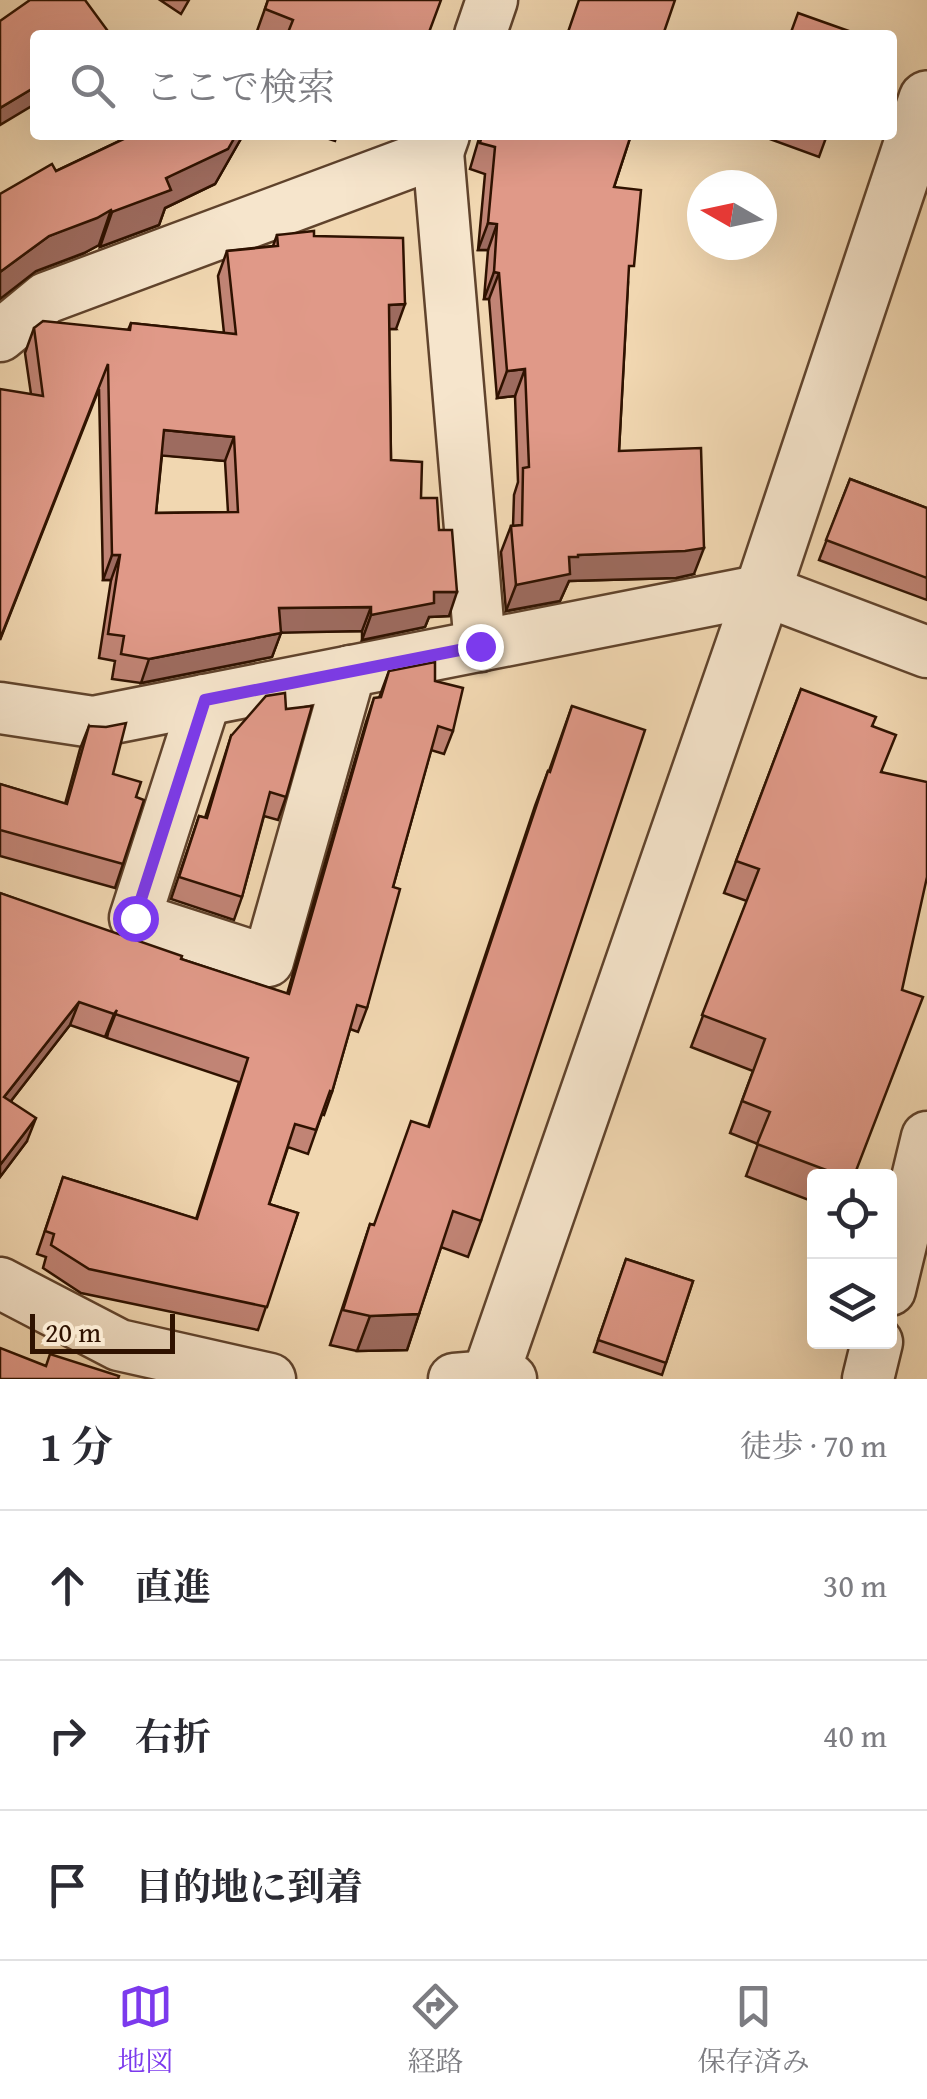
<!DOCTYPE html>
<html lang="ja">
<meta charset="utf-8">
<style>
:root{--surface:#fff;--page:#f2f2f3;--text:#2b2b33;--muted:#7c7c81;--line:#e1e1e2;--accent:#7c3aed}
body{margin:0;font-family:"Gentium Book Plus","Noto Serif JP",serif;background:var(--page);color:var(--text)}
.controls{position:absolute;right:30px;bottom:30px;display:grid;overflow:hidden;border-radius:10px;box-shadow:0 10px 40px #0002}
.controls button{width:90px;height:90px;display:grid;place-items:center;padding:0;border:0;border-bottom:2px solid var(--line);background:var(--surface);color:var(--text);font:50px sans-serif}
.compass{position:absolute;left:687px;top:170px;width:90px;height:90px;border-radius:50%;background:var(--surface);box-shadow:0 10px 40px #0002;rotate:279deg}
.scale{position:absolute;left:30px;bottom:25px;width:145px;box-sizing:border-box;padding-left:10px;border:5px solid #2f1200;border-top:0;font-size:28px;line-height:35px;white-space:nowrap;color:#2f1200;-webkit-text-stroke:8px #f6e5cc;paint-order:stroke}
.stop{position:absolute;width:30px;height:30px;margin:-22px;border:8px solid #7c3aed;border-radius:50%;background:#fff}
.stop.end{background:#7c3aed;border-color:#fff;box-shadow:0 2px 10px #0008}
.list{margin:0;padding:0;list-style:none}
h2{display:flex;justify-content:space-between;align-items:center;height:130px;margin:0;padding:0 40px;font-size:42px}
h2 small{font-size:32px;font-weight:400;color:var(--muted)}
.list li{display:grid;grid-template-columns:65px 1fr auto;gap:30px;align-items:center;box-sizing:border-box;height:150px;padding:0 40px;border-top:2px solid var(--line)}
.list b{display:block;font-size:38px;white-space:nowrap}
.list em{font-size:32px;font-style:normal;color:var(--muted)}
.icon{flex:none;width:55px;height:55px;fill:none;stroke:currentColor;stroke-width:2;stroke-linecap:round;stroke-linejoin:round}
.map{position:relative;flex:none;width:927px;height:1379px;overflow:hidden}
.search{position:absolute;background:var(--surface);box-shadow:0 10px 40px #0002;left:30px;right:30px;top:30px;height:110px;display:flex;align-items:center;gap:25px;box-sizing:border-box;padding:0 35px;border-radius:10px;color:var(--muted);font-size:38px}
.sheet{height:580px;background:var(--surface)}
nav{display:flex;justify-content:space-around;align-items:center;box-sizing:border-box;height:140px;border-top:2px solid var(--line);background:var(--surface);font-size:28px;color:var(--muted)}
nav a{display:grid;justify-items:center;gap:5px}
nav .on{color:var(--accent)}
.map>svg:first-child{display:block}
</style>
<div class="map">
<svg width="927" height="1379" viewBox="0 0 927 1379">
<rect width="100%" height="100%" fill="#f1d7b1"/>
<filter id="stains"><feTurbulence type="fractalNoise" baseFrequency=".002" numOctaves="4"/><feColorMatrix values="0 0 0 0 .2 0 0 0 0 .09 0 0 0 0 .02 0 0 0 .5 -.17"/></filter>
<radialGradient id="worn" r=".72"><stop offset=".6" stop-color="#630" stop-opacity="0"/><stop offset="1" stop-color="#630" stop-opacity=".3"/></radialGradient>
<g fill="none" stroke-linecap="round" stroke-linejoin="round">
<defs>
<g id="minor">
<path d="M480,35L492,0"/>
<path d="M438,152L480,646"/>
<path d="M0,336L46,298L438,152L444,135"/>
<path d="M205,700L135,918L268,961L350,671"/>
<path d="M0,708L93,722L763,590L927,652"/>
<path d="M0,1283L119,1345L270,1379"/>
<path d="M890,1290L927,1137"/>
<path d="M454,1379L490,1376L511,1379"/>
<path d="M868,1379L877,1342"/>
</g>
<path id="tertiary" d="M489,1379L763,590L927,99"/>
</defs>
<use href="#minor" stroke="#60432c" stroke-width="55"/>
<use href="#tertiary" stroke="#60432c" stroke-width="60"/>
<use href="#minor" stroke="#f6e5cc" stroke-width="50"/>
<use href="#tertiary" stroke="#f6e5cc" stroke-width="55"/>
</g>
<g fill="#c18475" stroke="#2f1200" stroke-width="2.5" fill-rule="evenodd">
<path d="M160,0H189L181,14Z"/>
<path d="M268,0L428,35H267L257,31Z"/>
<path d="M132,135H243L215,184L165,208L159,225L100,247L99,245L84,253L36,271L56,171Z"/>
<path d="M317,135H337L335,141Z"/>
<path d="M480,135H631L614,187L628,282L619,451L694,574L676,578L569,581L560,601L506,611L501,552L511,526H513L514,495L518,482L515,396L497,398L489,299H484L488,250H478L485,174L470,169Z"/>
<path d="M759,135H827L819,157Z"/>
<path d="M277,235L314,236L396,329H389L391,460L421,498L439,530L449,616L429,617L425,627L362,640V631L281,632L272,657L141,683L112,679L115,661L99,658L111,580H103L99,389L0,640L31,394L25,353L34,328L128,330L131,323L224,333L218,276L227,251L273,246ZM162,455L225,461L228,512L156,513Z"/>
<path d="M850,479L927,508V600L819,560Z"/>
<path d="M389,671L435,681L453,731L444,754L431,750L393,887L367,1008L358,1032L350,1029L332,1092L324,1115L322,1114L308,1154L288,1147L269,1204L298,1213L258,1330L81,1293L43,1268L46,1257L37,1254L63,1177L196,1219L239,1082L107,1038L108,1033L105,1037L70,1025L11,1101L27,1141L0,1177V893L181,959L287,994L366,722L374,698H379Z"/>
<path d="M801,689L873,726L882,772L855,1176H814V1202L746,1176L758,1144L730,1133L753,1071L691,1047L747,901L724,893Z"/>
<path d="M572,706L481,1221L468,1257L441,1247L407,1350L357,1351L330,1345L370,1224L374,1225L428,1127L535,806L548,771H549Z"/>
<path d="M89,726L113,774L136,797L123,864L115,888L0,856V784L65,804L80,749Z"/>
<path d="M231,736L286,797L278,820L264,816L242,897L234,920L171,899L199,816L205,818Z"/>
<path d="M626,1259L693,1281L662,1375L594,1352Z"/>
</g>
<g fill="#9d6b5f" stroke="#2f1200" stroke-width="2.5">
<path d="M35,87V104L0,125V108Z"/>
<path d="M236,135H243L215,184L165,208L159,225L100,247L112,212Z"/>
<path d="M111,210L99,245L84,253L36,271L0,299V272L49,236Z"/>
<path d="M488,223L497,224L488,250H478Z"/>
<path d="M494,272L499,273L489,299H484Z"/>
<path d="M405,304L396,329H380L389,305Z"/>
<path d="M525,369L515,396L497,398L507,371Z"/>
<path d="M164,430L234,437L225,461L155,455Z"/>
<path d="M704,548L694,574L676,578L569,581L560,601L506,611L516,585L569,557L578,555Z"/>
<path d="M112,555H120L111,580H103Z"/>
<path d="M434,592H457L449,616L429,617L425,627L362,640L371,615Z"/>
<path d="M371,607L362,631L270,633L279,608Z"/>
<path d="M281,633L272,657L141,683L149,659Z"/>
<path d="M79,1002L70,1025L0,1115L4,1097Z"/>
<path d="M117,1010L108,1033L105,1037L114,1014Z"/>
<path d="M36,1118L27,1141L0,1177V1165Z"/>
<path d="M419,1314L407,1350L357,1351L370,1316Z"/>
</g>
<g fill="#e09988" stroke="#2f1200" stroke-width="2.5" fill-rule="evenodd">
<path d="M30,0H85L110,34L35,35V87L0,108V21Z"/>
<path d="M268,0H441L428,35H287L293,20L265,9Z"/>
<path d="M579,0H675L663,35H567Z"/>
<path d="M798,13L860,35H790Z"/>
<path d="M132,135H236L228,149L166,178L171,190L112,212L111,210L97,218L49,236L0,272V194L52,164L56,171Z"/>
<path d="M482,135H631L614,187L641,190L634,266H629L619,451L701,448L704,548L685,551L578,555V557H569L570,574L516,585L511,526L522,525L523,468L529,467L525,369L507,371L499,273L494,272L497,224L488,223L495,147L480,143Z"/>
<path d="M314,231V236L403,238L405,304L389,305L391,460L422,462L421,498H437L439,530H452L457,592H434V603L371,615V607L279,608L281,633L149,659L121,654L124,636L108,634L120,555H112L108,364L0,639V389L43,396L34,328L43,321L130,330L131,323L236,334L227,251L278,246L277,235ZM164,430L234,437L238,512L156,513Z"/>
<path d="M850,479L927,508V578L826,540Z"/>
<path d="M435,662V681L463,688L453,731L438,726L393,887L400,889L367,1008L357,1005L332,1092L330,1091L316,1130L295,1124L269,1204L298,1213L267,1307L89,1269L51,1245L54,1234L45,1231L63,1177L197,1219L248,1058L115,1014L117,1010L114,1014L79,1002L4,1097L36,1118L0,1165V893L182,956L181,959L289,994L374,698L381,697L389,671Z"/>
<path d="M801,689L876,717L872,726L896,735L881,772L927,782V877L902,990L923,997L854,1176H842L757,1144L770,1112L742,1101L765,1039L702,1015L759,869L736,861Z"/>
<path d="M285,693L286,709L312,706L286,797L270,792L242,897L179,877L199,816L207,818L231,736L266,696Z"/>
<path d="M572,706L645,730L481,1221L453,1211L419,1314L370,1316L343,1310L370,1224L374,1225L411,1121L429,1127L548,771L550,772Z"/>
<path d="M126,723L113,774L141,782L136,797L144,800L123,864L0,830V784L67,804L89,726L106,727Z"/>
<path d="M626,1259L693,1281L666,1363L598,1340Z"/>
<path d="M0,1348L46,1366L50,1354L119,1376L118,1379H0Z"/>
</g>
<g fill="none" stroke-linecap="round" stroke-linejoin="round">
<path stroke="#7c3aed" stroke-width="12" d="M135,918L205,700L480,646"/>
</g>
<rect width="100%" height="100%" filter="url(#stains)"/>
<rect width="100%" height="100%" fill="url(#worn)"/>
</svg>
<div class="controls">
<button><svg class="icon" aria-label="locate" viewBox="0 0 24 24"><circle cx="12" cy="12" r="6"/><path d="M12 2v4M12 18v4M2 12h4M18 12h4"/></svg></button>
<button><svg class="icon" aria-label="layers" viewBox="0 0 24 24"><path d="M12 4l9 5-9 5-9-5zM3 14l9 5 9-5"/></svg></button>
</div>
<svg class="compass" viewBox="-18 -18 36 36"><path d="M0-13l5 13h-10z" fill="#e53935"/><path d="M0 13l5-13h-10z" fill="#7c7c81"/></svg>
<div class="scale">20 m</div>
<div class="stop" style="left:135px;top:918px"></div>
<div class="stop end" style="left:480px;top:646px"></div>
<div class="search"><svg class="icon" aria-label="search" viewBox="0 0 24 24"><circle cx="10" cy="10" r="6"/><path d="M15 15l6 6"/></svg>ここで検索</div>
</div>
<section class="sheet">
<h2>1 分<small>徒歩 · 70 m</small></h2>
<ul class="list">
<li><svg class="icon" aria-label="ahead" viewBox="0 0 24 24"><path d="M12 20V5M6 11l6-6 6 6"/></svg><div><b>直進</b></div><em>30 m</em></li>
<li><svg class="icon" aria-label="right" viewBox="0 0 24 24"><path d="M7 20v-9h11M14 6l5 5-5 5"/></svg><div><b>右折</b></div><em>40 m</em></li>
<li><svg class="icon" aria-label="arrive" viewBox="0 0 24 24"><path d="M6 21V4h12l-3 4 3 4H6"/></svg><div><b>目的地に到着</b></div></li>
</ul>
</section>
<nav>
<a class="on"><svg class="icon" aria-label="map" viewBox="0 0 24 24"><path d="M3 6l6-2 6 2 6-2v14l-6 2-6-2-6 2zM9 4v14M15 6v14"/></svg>地図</a>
<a><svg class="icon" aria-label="directions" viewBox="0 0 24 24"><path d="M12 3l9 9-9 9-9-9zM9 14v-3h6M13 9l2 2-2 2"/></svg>経路</a>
<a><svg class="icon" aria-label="saved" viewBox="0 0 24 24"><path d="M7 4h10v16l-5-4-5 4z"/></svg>保存済み</a>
</nav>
